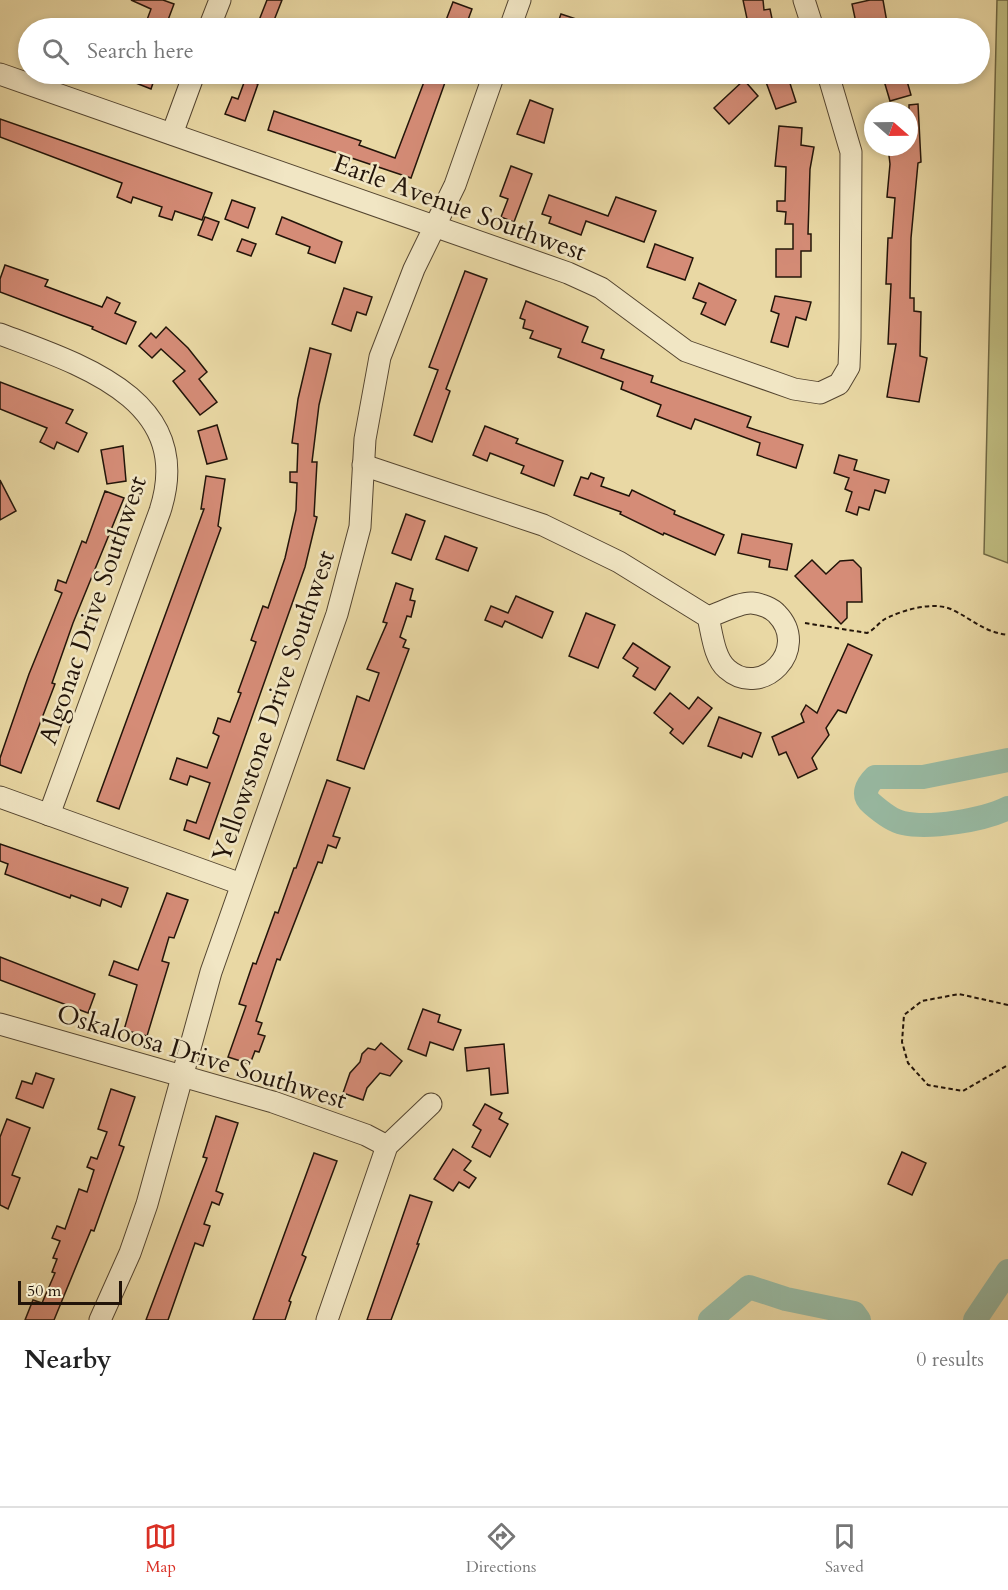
<!DOCTYPE html>
<style>
:root{--surface:#fff;--page:#f6f6f6;--text:#222;--muted:#767676;--line:#e0e0e0;--accent:#d93025}
body{margin:0;font-family:Cardo,serif;background:var(--page);color:var(--text)}
.compass{position:absolute;left:864px;top:102px;width:54px;height:54px;border-radius:50%;background:var(--surface);box-shadow:0 3px 9px #0003;rotate:110deg}
.scale{position:absolute;left:18px;bottom:15px;width:104px;box-sizing:border-box;padding-left:6px;border:3px solid #221409;border-top:0;font-size:16px;line-height:21px;white-space:nowrap;color:#221409;-webkit-text-stroke:4px #f1e6c4;paint-order:stroke}
.list{margin:0;padding:0;list-style:none}
h2{display:flex;justify-content:space-between;align-items:center;height:78px;margin:0;padding:0 24px;font-size:26px}
h2 small{font-size:20px;font-weight:400;color:var(--muted)}
.icon{flex:none;width:33px;height:33px;fill:none;stroke:currentColor;stroke-width:2;stroke-linecap:round;stroke-linejoin:round}
.map{position:relative;flex:none;width:1008px;height:1320px;overflow:hidden}
.search{position:absolute;background:var(--surface);box-shadow:0 3px 9px #0003;left:18px;right:18px;top:18px;height:66px;display:flex;align-items:center;gap:15px;box-sizing:border-box;padding:0 21px;border-radius:33px;color:var(--muted);font-size:22px}
.sheet{height:186px;background:var(--surface)}
nav{display:flex;justify-content:space-around;align-items:center;box-sizing:border-box;height:84px;border-top:2px solid var(--line);background:var(--surface);font-size:16px;color:var(--muted)}
nav a{display:grid;justify-items:center;gap:3px}
nav .on{color:var(--accent)}
.map>svg:first-child{display:block}
</style>
<div class="map">
<svg width="1008" height="1320" viewBox="0 0 1008 1320">
<rect width="100%" height="100%" fill="#e9d8a4"/>
<filter id="stains"><feTurbulence type="fractalNoise" baseFrequency=".00333" numOctaves="4"/><feColorMatrix values="0 0 0 0 .2 0 0 0 0 .09 0 0 0 0 .02 0 0 0 .5 -.17"/></filter>
<radialGradient id="worn" r=".72"><stop offset=".6" stop-color="#630" stop-opacity="0"/><stop offset="1" stop-color="#630" stop-opacity=".3"/></radialGradient>
<path fill="#bfbc80" stroke="#706844" stroke-width="1.5" d="M997,0H1008V563L984,554Z"/>
<g fill="none" stroke-linecap="round" stroke-linejoin="round">
<g stroke="#98baa3" stroke-width="24">
<path d="M1008,760L923,777H875C867,785 861,795 872,804C880,811 893,821 903,823C930,829 984,820 1008,808"/>
<path d="M710,1320L749,1287L786,1299L854,1313L859,1320"/>
<path d="M975,1320L1008,1271"/>
</g>
</g>
<g fill="#d58c77" stroke="#221409" stroke-width="1.5">
<path d="M131,0H163L174,4L165,28H144L151,9Z"/>
<path d="M267,0H282L271,28H256Z"/>
<path d="M743,0H763L764,10L770,9L774,28H749Z"/>
<path d="M870,0H883L888,28H870L868,21L856,23L852,4Z"/>
<path d="M453,2L472,9L465,28H443Z"/>
<path d="M561,14L579,20L576,28H556Z"/>
<path d="M113,74H156L151,89Z"/>
<path d="M427,74H448L411,178L268,130L274,111L361,141L359,145L395,158Z"/>
<path d="M763,74H787L796,102L776,109Z"/>
<path d="M882,74H905L911,95L890,101Z"/>
<path d="M245,80L258,84L245,121L225,114L232,97L238,99Z"/>
<path d="M744,80L758,96L729,124L714,108Z"/>
<path d="M530,100L553,109L544,143L517,134Z"/>
<path d="M918,104L921,162L918,163L911,238L910,298H914V311L921,312L920,356L927,358L919,402L887,397L896,344H888L891,284H886L888,238H892L895,198L887,197L890,164L888,147H909V105Z"/>
<path d="M0,119L212,193L202,220L175,211L172,220L159,216L162,207L133,197L131,203L117,197L122,183L0,137Z"/>
<path d="M779,126L802,128L801,145L814,147L810,169L808,234H811V251H801V277H776V249H793V224H785L786,212L777,211V201H785L786,167L775,166Z"/>
<path d="M511,166L532,174L514,222L501,217L508,199L500,196Z"/>
<path d="M549,195L608,216L616,197L656,211L644,242L586,221L581,235L549,223L551,217L542,214Z"/>
<path d="M232,200L255,208L248,228L225,219Z"/>
<path d="M205,217L219,222L212,240L198,235Z"/>
<path d="M282,217L342,242L335,263L308,253L310,247L276,234Z"/>
<path d="M242,239L256,244L251,256L237,251Z"/>
<path d="M655,244L693,258L685,280L647,267Z"/>
<path d="M5,265L48,280L45,286L102,307L107,297L120,303L115,313L136,322L126,344L92,329L93,327L0,292V279Z"/>
<path d="M465,271L487,279L446,389L450,391L432,442L414,435L438,370L429,367Z"/>
<path d="M699,283L736,300L725,325L701,314L706,303L693,298Z"/>
<path d="M344,288L372,297L366,315L357,312L351,331L332,324Z"/>
<path d="M775,296L811,302L806,320L796,317L788,347L771,342L779,314L771,311Z"/>
<path d="M526,301L588,327L582,342L604,350L601,358L653,376L651,382L751,417L747,427L803,445L796,468L757,455L760,443L695,419L691,429L657,416L661,405L621,389L623,382L558,357L561,349L530,338L533,331L523,328L525,320L520,318Z"/>
<path d="M166,327L188,348L207,372L199,379L217,402L200,415L173,381L185,371L161,349L152,358L139,346L151,333L156,338Z"/>
<path d="M310,348L331,354L319,405L312,462H317L314,516L317,517L305,567L209,839L184,830L187,820L196,823L210,783L190,776L187,785L170,779L177,758L207,768L219,736L213,733L218,718L230,722L241,693L238,692L256,642L251,640L263,606L268,608L285,558L296,510L297,483L290,482V472H297L298,444L292,443L298,399Z"/>
<path d="M0,382L73,410L66,423L87,433L78,452L57,442L54,449L40,442L47,428L0,409Z"/>
<path d="M217,425L227,459L207,464L198,431Z"/>
<path d="M485,426L518,439L516,443L563,461L554,486L521,473L524,466L490,453L487,461L473,455Z"/>
<path d="M123,446L126,481L107,484L101,450Z"/>
<path d="M839,455L857,460L854,470L889,480L885,493L875,490L869,510L859,507L857,515L846,511L852,492L845,489L849,478L834,473Z"/>
<path d="M591,473L604,478L601,486L629,496L632,490L675,511L674,514L724,535L715,555L664,533L663,535L620,514L621,512L574,495L581,477L588,479Z"/>
<path d="M206,476L225,479L218,526L221,528L119,809L97,801L204,509H201Z"/>
<path d="M0,480L16,511L0,520Z"/>
<path d="M105,491L124,498L73,623L52,683L55,684L21,773L0,765V758L29,674L62,593L55,590L58,580L66,583L82,541L86,543Z"/>
<path d="M406,514L425,521L411,560L392,553Z"/>
<path d="M742,534L792,544L787,570L769,567L770,560L738,553Z"/>
<path d="M445,536L477,548L468,571L436,559Z"/>
<path d="M812,560L826,574L840,561L853,560L861,568L862,602H847V618L841,624L795,576Z"/>
<path d="M396,583L413,589L410,600L415,601L411,617L407,616L400,637L406,640L403,647L409,649L364,769L337,760L357,696L369,701L379,673L367,669L387,623L383,622Z"/>
<path d="M516,596L553,612L542,638L505,621L502,627L485,620L491,606L508,613Z"/>
<path d="M586,613L615,625L598,668L569,656Z"/>
<path d="M633,643L670,667L655,690L633,676L638,668L623,658Z"/>
<path d="M848,644L872,655L846,713L838,710L826,728L829,735L812,758L817,769L798,778L786,752L779,755L772,737L804,722L801,714L806,705L817,713Z"/>
<path d="M670,693L689,709L698,697L712,708L683,744L670,733L673,729L654,713Z"/>
<path d="M719,717L761,733L752,757L743,753L741,758L708,746Z"/>
<path d="M327,780L350,788L333,836L340,838L336,848L328,845L322,863L318,862L280,960L277,959L256,1021L262,1023L258,1034L265,1036L259,1052L255,1051L250,1064L228,1057L246,1006L239,1004L253,963L256,964L275,912L278,913L294,868H296Z"/>
<path d="M0,844L128,888L121,907L102,899L100,906L71,895L70,898L5,874L8,864L0,861Z"/>
<path d="M167,893L188,900L174,938L169,937L162,961L169,963L147,1036L124,1030L137,985L109,975L114,961L138,970Z"/>
<path d="M0,957L95,994L88,1013L0,980Z"/>
<path d="M423,1009L440,1015L438,1022L461,1030L453,1050L430,1042L426,1056L408,1049Z"/>
<path d="M381,1043L402,1061L390,1076L380,1073L367,1088L363,1100L343,1093L350,1073L360,1062L362,1054L368,1048L375,1050Z"/>
<path d="M504,1044L508,1093L491,1095L489,1068L467,1071L465,1048Z"/>
<path d="M36,1073L54,1079L43,1108L16,1098L22,1081L32,1084Z"/>
<path d="M111,1089L135,1097L119,1145L124,1147L94,1231L91,1230L54,1320H25L33,1300L42,1303L55,1273L52,1272L57,1259L53,1258L60,1241L52,1238L57,1226L65,1229L79,1189L87,1192L94,1170L87,1167L91,1157L97,1159L107,1132L98,1129Z"/>
<path d="M485,1104L502,1113L499,1119L508,1124L490,1157L472,1147L481,1130L473,1125Z"/>
<path d="M216,1116L238,1123L216,1191L223,1194L219,1205L212,1202L204,1224L210,1226L203,1246L195,1243L168,1320H146L207,1158L203,1157Z"/>
<path d="M7,1119L30,1128L12,1175L20,1178L8,1209L0,1205V1137Z"/>
<path d="M453,1149L471,1161L464,1170L476,1178L469,1188L459,1182L453,1191L434,1179Z"/>
<path d="M902,1152L926,1163L912,1195L888,1184Z"/>
<path d="M314,1153L337,1161L302,1255L306,1257L289,1301L291,1302L285,1320H253Z"/>
<path d="M410,1195L432,1202L417,1244H419L391,1320H367Z"/>
</g>
<g fill="none" stroke-linecap="round" stroke-linejoin="round">
<defs>
<g id="minor">
<path d="M804,0L813,28"/>
<path d="M209,28L220,0"/>
<path d="M510,28L520,0"/>
<path d="M0,74L568,273L601,288L686,351L794,389L820,393L839,384L849,367L850,338L851,152L828,74"/>
<path d="M172,134L194,74"/>
<path d="M0,334C82,365 196,400 160,511L49,815"/>
<path d="M363,465L543,525L619,562L708,617C712,633 714,658 727,669C762,700 811,649 777,614C772,608 761,604 752,603C740,602 721,613 708,617"/>
<path d="M0,797L241,884"/>
<path d="M0,1024L273,1102L366,1135L387,1146"/>
<path d="M100,1320L130,1253L147,1204L211,972L337,614L360,527L365,439L380,357L414,269L455,185L494,74"/>
<path d="M327,1320L387,1146L431,1104"/>
</g>
</defs>
<use href="#minor" stroke="#544530" stroke-width="23"/>
<g stroke="#221409" stroke-width="2" stroke-dasharray="4.5 3" stroke-linecap="butt">
<path d="M805,623L867,633C876,629 879,621 889,617C907,609 934,601 953,610C973,620 984,632 1008,635"/>
<path d="M1008,1005L959,994L922,1001L904,1015L902,1042L908,1063L928,1085L963,1091L1008,1065"/>
</g>
<use href="#minor" stroke="#f1e6c4" stroke-width="21"/>
</g>
<g text-anchor="middle" stroke-width="5" stroke-linejoin="round" paint-order="stroke">
<g font-size="26" fill="#221409" stroke="#f1e6c4">
<text transform="translate(460 207) rotate(20)" y="9">Earle Avenue Southwest</text>
<text transform="translate(92 610) rotate(-71)" y="9">Algonac Drive Southwest</text>
<text transform="translate(273 706) rotate(-71)" y="9">Yellowstone Drive Southwest</text>
<text transform="translate(202 1056) rotate(17)" y="9">Oskaloosa Drive Southwest</text>
</g>
</g>
<rect width="100%" height="100%" filter="url(#stains)"/>
<rect width="100%" height="100%" fill="url(#worn)"/>
</svg>
<svg class="compass" viewBox="-18 -18 36 36"><path d="M0-13l5 13h-10z" fill="#e53935"/><path d="M0 13l5-13h-10z" fill="#767676"/></svg>
<div class="scale">50 m</div>
<div class="search"><svg class="icon" aria-label="search" viewBox="0 0 24 24"><circle cx="10" cy="10" r="6"/><path d="M15 15l6 6"/></svg>Search here</div>
</div>
<section class="sheet">
<h2>Nearby<small>0 results</small></h2>
<ul class="list">
</ul>
</section>
<nav>
<a class="on"><svg class="icon" aria-label="map" viewBox="0 0 24 24"><path d="M3 6l6-2 6 2 6-2v14l-6 2-6-2-6 2zM9 4v14M15 6v14"/></svg>Map</a>
<a><svg class="icon" aria-label="directions" viewBox="0 0 24 24"><path d="M12 3l9 9-9 9-9-9zM9 14v-3h6M13 9l2 2-2 2"/></svg>Directions</a>
<a><svg class="icon" aria-label="saved" viewBox="0 0 24 24"><path d="M7 4h10v16l-5-4-5 4z"/></svg>Saved</a>
</nav>
